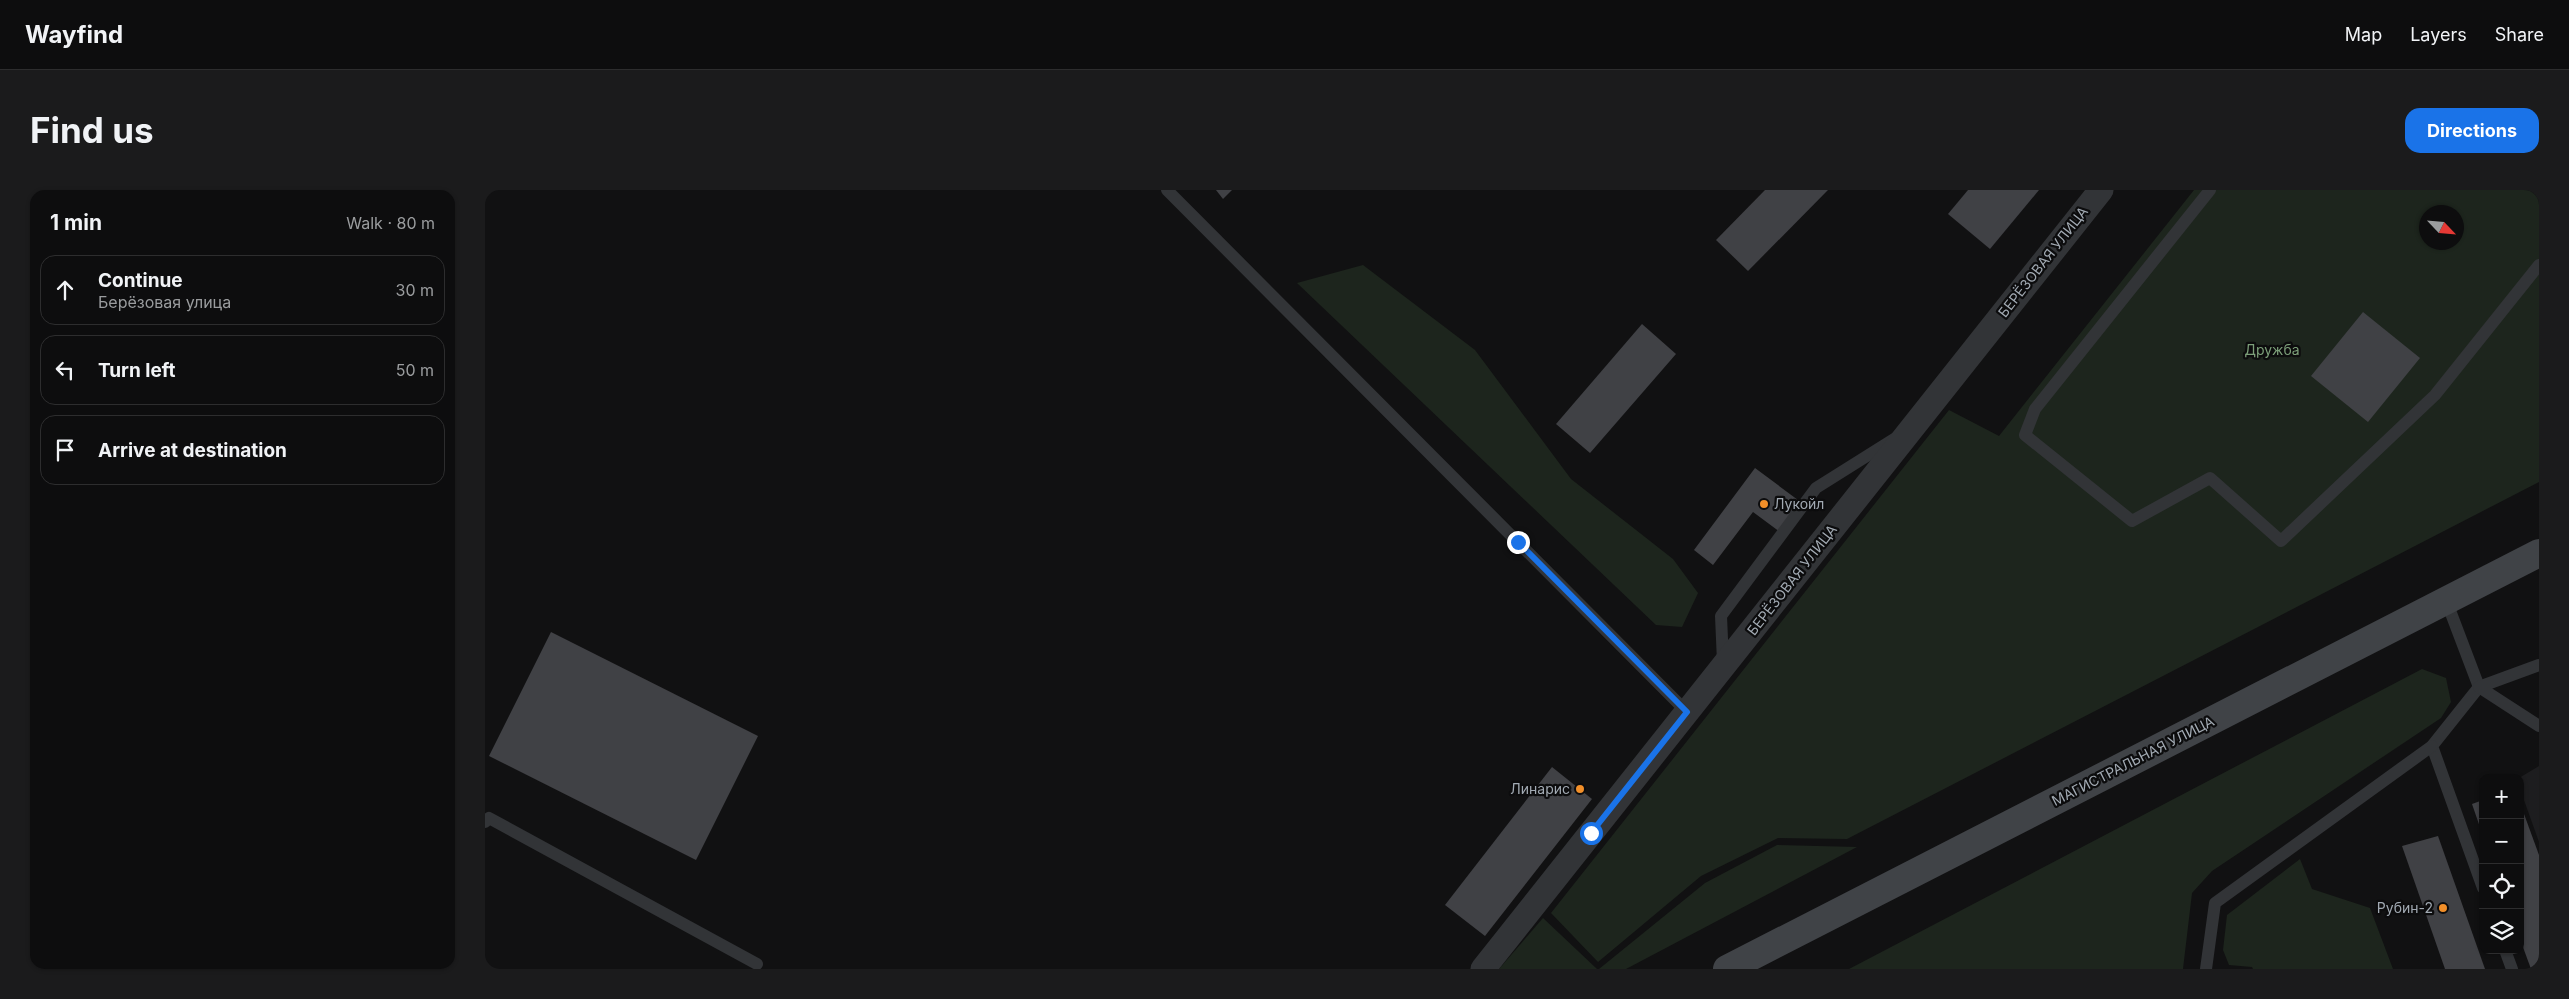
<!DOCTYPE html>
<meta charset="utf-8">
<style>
:root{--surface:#0d0d0e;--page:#1b1b1c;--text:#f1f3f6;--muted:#9a9c9e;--line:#2d2d2e;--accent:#1a73e8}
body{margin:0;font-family:Inter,sans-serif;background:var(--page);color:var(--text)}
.controls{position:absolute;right:15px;bottom:15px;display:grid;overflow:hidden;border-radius:10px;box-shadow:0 1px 4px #0004}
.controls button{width:45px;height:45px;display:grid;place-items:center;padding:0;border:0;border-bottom:1px solid var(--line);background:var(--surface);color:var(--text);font:25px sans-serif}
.compass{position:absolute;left:1934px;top:15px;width:45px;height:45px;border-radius:50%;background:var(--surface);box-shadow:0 1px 4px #0004;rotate:116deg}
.stop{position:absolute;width:15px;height:15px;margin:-11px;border:4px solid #1a73e8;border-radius:50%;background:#fff}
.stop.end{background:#1a73e8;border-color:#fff;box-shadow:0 1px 5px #0008}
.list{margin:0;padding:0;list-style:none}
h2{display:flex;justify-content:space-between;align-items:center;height:65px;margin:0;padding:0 20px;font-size:21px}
h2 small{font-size:16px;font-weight:400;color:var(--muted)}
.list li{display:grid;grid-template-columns:32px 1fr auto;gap:15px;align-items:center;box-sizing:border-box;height:70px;margin:0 10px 10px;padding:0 10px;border:1px solid var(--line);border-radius:15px}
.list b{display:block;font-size:19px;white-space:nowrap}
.list p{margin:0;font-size:16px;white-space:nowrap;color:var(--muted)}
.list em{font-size:16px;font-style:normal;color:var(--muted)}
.icon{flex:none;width:28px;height:28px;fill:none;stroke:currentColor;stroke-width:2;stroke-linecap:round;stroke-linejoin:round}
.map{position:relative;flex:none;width:2054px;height:779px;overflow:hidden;border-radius:15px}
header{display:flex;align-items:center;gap:30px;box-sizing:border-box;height:70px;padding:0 25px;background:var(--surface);border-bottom:1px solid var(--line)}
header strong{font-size:24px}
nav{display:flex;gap:28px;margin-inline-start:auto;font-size:18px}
.intro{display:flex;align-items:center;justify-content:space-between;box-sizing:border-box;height:120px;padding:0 30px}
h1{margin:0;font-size:35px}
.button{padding:12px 22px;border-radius:15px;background:var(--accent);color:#fff;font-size:18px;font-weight:700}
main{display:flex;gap:30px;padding:0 30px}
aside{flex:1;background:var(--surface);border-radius:15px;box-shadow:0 1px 4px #0004}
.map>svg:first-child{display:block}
</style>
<header>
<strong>Wayfind</strong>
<nav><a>Map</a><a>Layers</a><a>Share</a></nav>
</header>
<div class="intro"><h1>Find us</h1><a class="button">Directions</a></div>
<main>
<aside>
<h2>1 min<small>Walk · 80 m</small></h2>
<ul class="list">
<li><svg class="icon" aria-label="ahead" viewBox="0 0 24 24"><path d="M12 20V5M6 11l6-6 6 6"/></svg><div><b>Continue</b><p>Берёзовая улица</p></div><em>30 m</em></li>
<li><svg class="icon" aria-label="left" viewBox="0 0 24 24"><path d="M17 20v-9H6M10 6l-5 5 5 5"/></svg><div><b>Turn left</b></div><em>50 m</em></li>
<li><svg class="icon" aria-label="arrive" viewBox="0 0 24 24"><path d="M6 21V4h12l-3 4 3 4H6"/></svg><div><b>Arrive at destination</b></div></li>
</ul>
</aside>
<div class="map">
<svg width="2054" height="779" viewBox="0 0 2054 779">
<rect width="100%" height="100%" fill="#111112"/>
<path fill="#1d1d1f" d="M2054,576V652L2035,599L2034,588Z"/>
<g fill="#1d251d" fill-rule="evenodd">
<path d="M1709,0H2054V292L1362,649L1293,648L1216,686L1113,772L1066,723L1464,220L1514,246ZM1941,22H1971V52H1941Z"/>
<path d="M878,75L990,160L1086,289L1188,369L1213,403L1197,437L1171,435L812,93Z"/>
<path d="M1937,479L1961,488L1966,512L1956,528L1727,681L1707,703L1698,779H1364Z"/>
<path d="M1292,655L1372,657L1141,779H1114L1220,693Z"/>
<path d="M1815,669L1827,699L1885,718L1908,779H1768L1767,777L1744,775L1738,760L1742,725Z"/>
<path d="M1058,728L1112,779H1014Z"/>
</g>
<g fill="#404145">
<path d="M731,0H747L738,9Z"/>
<path d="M1280,0H1343L1263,81L1231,50Z"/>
<path d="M1483,0H1554L1505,59L1463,24Z"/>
<path d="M1878,122L1935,168L1883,232L1826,186Z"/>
<path d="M1157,134L1191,164L1105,263L1071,234Z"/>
<path d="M1270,278L1317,313L1295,342L1268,322L1228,375L1209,360Z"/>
<path d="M66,442L273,546L211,670L4,566Z"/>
<path d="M1067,577L1107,609L1000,746L960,715Z"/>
<path d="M1998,610V643H1997L1987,614Z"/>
<path d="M2035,613L2054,665V779H2046L2035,749Z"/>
<path d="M1953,646L2000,779H1960L1917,656Z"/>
</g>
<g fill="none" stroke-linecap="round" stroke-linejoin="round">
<g stroke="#323437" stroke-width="12">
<path d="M682,0L1202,522"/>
<path d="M1725,0L1550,219L1540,245L1647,331L1725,288L1796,351L1950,205L2054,75"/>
<path d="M1961,410L1994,497L1947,556L1998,698"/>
<path d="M1238,472L1236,426L1331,298L1409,249"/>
<path d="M2054,475L1994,497L2054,536"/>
<path d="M0,632L4,628L272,774"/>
<path d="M2020,760L2027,779"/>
<path d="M1721,779L1730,713L1947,556"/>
</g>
<path stroke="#323437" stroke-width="25" d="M998,779L1616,0"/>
<path stroke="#404347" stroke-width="28" d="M1242,779L2054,363"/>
</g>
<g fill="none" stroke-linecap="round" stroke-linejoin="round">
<path stroke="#1a73e8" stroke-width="6" d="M1033,352L1202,522L1106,643"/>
</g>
<g fill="#f28f29" stroke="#0c0c0d" stroke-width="2">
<circle cx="1279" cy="314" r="5"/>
<circle cx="1095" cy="599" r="5"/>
<circle cx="1958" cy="718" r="5"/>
</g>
<g text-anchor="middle" stroke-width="4.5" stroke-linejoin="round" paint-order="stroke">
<g font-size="14" fill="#a2aab3" stroke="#0c0c0d">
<text transform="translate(1558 72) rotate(-52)" y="5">БЕРЁЗОВАЯ УЛИЦА</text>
<text transform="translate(1307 390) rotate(-52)" y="5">БЕРЁЗОВАЯ УЛИЦА</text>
<text transform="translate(1648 571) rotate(-27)" y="5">МАГИСТРАЛЬНАЯ УЛИЦА</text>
</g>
<g font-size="14" fill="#7c9f79" stroke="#0c0c0d">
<text x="1787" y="165">Дружба</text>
</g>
<g font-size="14" fill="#a2aab3" stroke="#0c0c0d" text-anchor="end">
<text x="1289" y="319" text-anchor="start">Лукойл</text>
<text x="1085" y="604">Линарис</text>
<text x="1948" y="723">Рубин-2</text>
</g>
</g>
</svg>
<div class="controls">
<button>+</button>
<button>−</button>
<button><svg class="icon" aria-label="locate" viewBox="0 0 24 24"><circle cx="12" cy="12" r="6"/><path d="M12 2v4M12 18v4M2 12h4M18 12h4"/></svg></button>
<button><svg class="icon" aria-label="layers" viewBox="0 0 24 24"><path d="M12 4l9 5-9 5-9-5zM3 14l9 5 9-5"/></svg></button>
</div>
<svg class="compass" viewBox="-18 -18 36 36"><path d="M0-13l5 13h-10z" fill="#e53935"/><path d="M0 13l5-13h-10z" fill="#9a9c9e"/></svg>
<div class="stop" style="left:1106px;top:643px"></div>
<div class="stop end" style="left:1033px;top:352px"></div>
</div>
</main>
